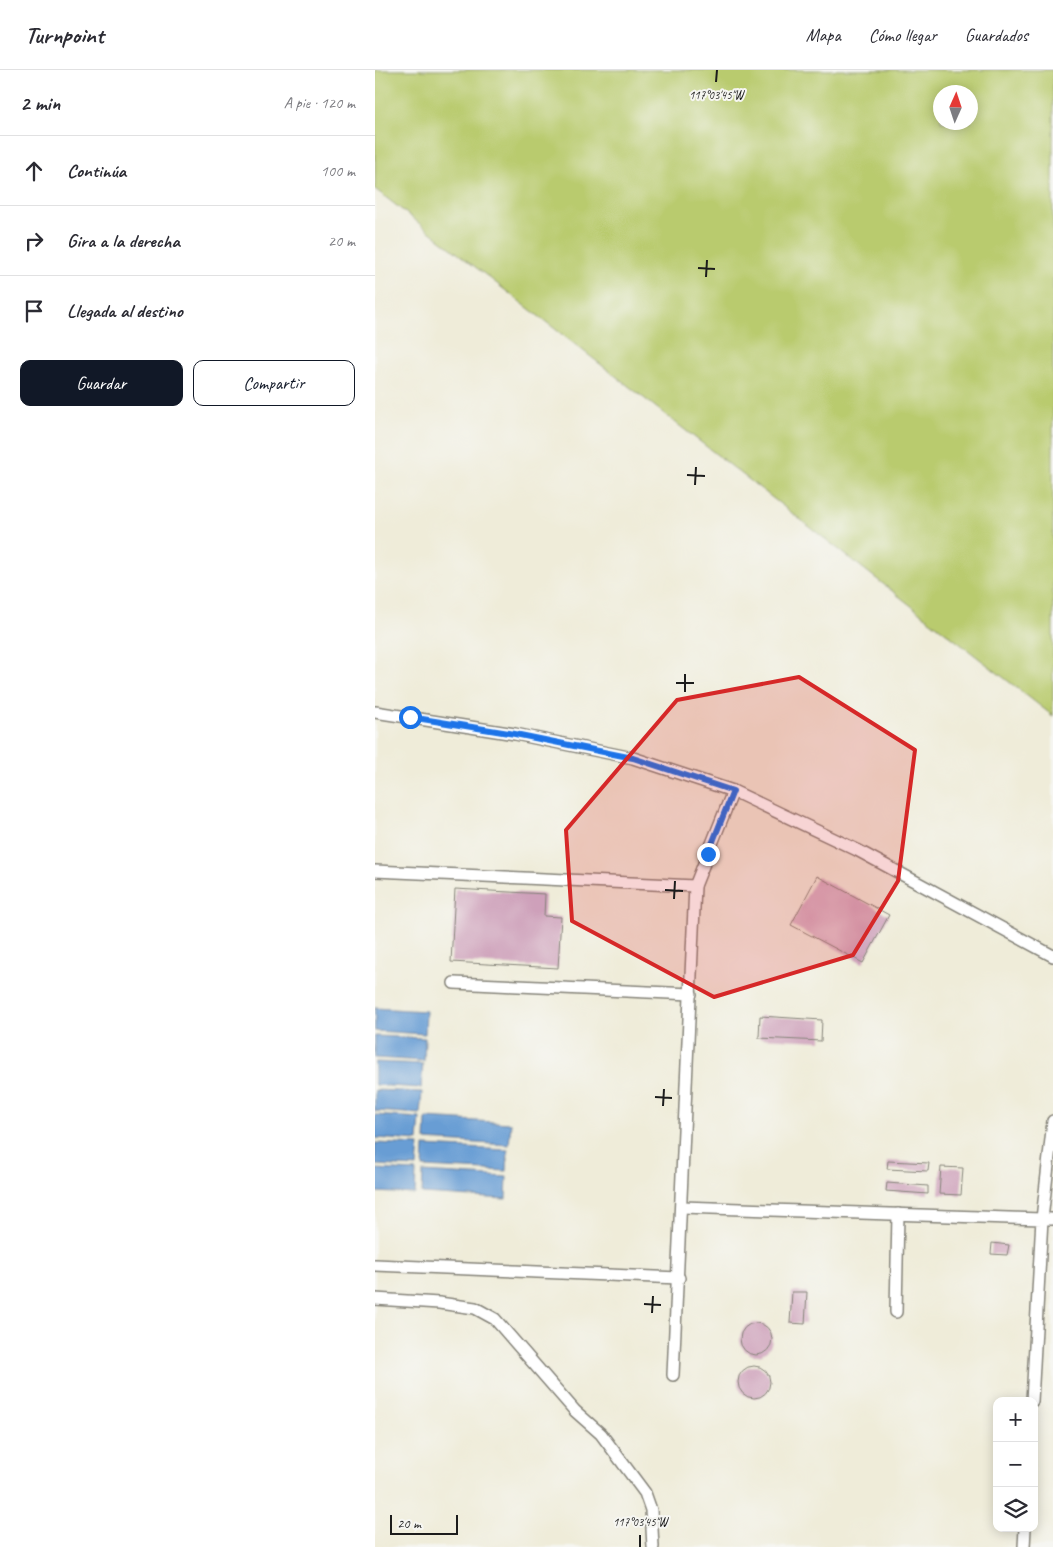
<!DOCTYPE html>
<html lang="es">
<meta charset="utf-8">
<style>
:root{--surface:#fff;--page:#f2f2f3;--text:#2b2b33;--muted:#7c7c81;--line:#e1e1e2;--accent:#111827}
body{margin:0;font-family:Caveat,sans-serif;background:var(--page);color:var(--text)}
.controls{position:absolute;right:15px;bottom:15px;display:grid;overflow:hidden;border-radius:10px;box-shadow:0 2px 12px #0003}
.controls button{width:45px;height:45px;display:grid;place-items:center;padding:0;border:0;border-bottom:1px solid var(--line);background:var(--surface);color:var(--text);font:25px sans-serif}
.compass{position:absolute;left:558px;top:15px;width:45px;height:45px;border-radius:50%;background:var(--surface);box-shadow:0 2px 12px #0003;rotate:3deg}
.scale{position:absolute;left:15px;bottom:12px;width:68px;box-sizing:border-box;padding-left:5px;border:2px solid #1c1c1c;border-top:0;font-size:14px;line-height:18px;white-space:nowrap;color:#1c1c1c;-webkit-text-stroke:4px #f6f6f2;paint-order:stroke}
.stop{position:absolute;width:15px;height:15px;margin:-11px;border:4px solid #1a73e8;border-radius:50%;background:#fff}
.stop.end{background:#1a73e8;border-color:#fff;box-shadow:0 1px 5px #0008}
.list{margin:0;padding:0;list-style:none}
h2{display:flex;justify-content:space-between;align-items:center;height:65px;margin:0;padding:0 20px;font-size:21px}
h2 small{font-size:16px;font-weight:400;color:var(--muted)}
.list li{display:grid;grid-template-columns:32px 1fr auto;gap:15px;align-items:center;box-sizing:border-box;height:70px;padding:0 20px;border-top:1px solid var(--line)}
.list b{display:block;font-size:19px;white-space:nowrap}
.list em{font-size:16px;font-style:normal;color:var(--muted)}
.actions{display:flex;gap:10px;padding:15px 20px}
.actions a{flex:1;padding:11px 0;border:1px solid var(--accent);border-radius:10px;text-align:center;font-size:18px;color:var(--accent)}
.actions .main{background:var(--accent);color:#fff}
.icon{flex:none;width:28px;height:28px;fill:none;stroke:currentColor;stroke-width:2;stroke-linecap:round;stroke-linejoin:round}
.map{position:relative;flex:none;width:678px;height:1477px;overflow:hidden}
header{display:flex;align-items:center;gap:30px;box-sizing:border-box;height:70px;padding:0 25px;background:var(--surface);border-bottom:1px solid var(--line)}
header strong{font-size:24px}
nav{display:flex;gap:28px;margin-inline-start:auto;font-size:18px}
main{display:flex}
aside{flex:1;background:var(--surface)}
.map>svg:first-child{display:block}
</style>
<header>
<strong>Turnpoint</strong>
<nav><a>Mapa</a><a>Cómo llegar</a><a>Guardados</a></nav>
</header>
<main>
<aside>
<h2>2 min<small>A pie · 120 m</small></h2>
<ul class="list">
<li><svg class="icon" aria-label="ahead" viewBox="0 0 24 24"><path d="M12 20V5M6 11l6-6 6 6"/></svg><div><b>Continúa</b></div><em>100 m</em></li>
<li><svg class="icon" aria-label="right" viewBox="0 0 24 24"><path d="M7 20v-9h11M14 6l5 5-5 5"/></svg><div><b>Gira a la derecha</b></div><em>20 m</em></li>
<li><svg class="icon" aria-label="arrive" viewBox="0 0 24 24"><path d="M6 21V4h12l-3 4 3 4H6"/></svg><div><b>Llegada al destino</b></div></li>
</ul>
<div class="actions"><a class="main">Guardar</a><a>Compartir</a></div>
</aside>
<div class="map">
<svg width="678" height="1477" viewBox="0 0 678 1477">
<rect width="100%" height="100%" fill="#f6f6f2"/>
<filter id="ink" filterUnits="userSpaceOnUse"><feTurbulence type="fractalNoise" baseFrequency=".02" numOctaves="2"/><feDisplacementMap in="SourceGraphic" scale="10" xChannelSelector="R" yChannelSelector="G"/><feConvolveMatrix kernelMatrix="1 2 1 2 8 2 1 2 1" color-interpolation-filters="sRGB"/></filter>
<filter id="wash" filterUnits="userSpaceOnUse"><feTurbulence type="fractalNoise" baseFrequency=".0096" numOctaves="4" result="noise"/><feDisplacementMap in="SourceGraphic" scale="20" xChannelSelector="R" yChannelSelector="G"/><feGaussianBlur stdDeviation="1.12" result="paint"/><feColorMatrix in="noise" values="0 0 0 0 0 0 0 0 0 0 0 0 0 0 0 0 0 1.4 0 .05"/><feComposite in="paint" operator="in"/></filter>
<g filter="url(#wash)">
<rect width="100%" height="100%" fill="#efecd9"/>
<path fill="#b9cb6e" stroke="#6a7445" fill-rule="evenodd" d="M0,0H678V646L0,119ZM566,22H596V52H566Z"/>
<g fill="#679dd4" stroke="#425c78">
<path d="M0,938L51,941L50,964L0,961Z"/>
<path d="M0,966L50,968L49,991L0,988Z"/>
<path d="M0,992L48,994L46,1018L0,1015Z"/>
<path d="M0,1020L47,1022L45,1044L0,1041Z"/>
<path d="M0,1045L45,1048L43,1071L0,1068Z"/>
<path d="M51,1048L136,1053L134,1075L50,1070Z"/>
<path d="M0,1073L44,1075L42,1097L0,1095Z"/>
<path d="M49,1076L133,1080L132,1101L48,1097Z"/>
<path d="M0,1099L41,1101L40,1124L0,1122Z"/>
<path d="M48,1102L132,1107L131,1129L47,1124Z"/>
</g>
<g id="blocks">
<g fill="#cea0ba">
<path d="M442,806L514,845L488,893L416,855Z"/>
<path d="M80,819L170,824L169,846L186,847L183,898L76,892Z"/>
<path d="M385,946L447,950L446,971L384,968Z"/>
<path d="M513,1091L554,1093L553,1101L512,1099Z"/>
<path d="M566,1097L588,1098L586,1125L564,1124Z"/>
<path d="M512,1113L553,1116V1124L511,1121Z"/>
<path d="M617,1173L634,1175L632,1185L616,1184Z"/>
<path d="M417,1222H432L430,1254L415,1253Z"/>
<circle cx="381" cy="1269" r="16"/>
<circle cx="379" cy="1312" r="16"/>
</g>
</g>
</g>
<g filter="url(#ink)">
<use href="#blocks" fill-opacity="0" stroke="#86847a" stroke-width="1"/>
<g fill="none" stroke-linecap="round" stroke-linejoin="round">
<defs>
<g id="lane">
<path d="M0,642L140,664L258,688L358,721L482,780L678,886"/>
<path d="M0,801L320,816"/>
<path d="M79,913L316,924"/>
<path d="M678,1051L667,1149H678"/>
<path d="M307,1137L667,1149L657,1331"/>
<path d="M0,1195L304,1208"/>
<path d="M0,1229L64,1233L100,1238L120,1249L200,1341L226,1364L270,1423L276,1440L278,1477"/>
<path d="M521,1242L523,1144"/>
<path d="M298,1305L320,816L358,721"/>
<path d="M649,1477L650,1458"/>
</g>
</defs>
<use href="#lane" stroke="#86847a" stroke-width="14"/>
<use href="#lane" stroke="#fff" stroke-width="11"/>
</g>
</g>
<g fill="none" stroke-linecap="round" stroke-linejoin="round" filter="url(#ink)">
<path stroke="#1a73e8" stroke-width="6" d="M35,647L140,664L258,688L358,721L333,784"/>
</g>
<path fill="#d62828" fill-opacity="0.2" stroke="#d62828" stroke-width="4" stroke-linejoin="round" d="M424,607L540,680L523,811L478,885L339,927L197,851L191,760L302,630Z"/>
<path fill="none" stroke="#1c1c1c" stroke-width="2" d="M341,12L342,0M323,198L340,199M331,207L332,190M312,405L330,406M320,415L321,397M301,613H319M310,622V604M290,820L308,821M299,829L300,811M280,1027L297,1028M288,1036L289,1019M269,1234L286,1235M277,1243L278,1226M265,1477V1465"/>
<g font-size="12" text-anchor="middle" fill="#1c1c1c" stroke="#f6f6f2" stroke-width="4" stroke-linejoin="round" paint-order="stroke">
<text x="341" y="29">117°03'45"W</text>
<text x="265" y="1456">117°03'45"W</text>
</g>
</svg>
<div class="controls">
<button>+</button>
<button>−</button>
<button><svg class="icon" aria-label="layers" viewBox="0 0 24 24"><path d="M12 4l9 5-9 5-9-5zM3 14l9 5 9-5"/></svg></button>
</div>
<svg class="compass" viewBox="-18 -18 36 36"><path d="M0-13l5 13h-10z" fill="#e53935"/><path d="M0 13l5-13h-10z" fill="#7c7c81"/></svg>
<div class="scale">20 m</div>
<div class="stop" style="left:35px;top:647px"></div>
<div class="stop end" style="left:333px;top:784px"></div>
</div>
</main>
